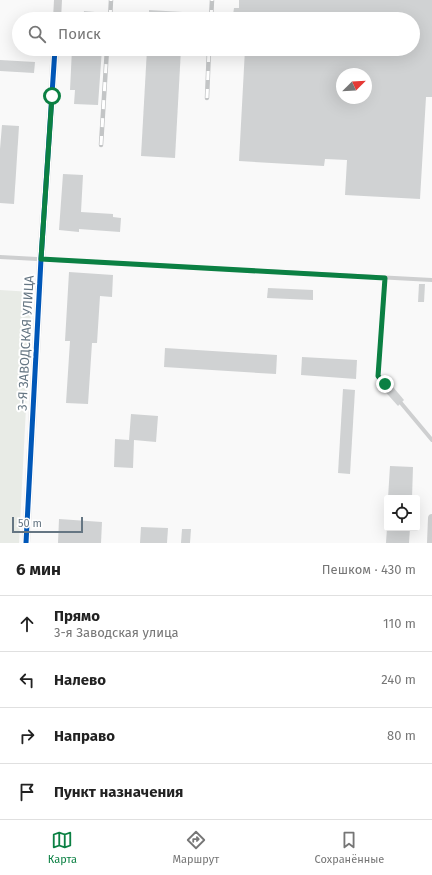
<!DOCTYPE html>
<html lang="ru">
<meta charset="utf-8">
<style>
:root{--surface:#fff;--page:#f6f6f6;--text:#222;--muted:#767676;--line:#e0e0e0;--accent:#0b8043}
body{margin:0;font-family:"Fira Sans",sans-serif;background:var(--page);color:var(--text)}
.controls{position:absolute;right:12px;bottom:12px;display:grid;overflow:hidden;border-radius:4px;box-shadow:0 4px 16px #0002}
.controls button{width:36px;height:36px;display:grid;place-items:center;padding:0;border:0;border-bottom:1px solid var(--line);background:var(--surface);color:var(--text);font:20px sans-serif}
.compass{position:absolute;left:336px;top:68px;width:36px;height:36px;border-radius:50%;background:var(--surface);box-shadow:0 4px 16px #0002;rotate:66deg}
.scale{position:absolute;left:12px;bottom:10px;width:71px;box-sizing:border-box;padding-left:4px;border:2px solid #657683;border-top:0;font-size:11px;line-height:14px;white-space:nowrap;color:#657683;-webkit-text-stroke:3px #fff;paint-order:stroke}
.stop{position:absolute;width:12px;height:12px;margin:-9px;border:3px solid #0b8043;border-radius:50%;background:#fff}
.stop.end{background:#0b8043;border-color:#fff;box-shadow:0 1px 4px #0008}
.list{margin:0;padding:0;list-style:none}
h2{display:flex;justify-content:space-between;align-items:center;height:52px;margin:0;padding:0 16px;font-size:17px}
h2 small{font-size:13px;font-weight:400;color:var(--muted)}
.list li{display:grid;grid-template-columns:26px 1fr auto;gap:12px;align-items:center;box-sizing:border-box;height:56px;padding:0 16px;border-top:1px solid var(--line)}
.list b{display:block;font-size:15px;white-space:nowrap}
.list p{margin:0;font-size:13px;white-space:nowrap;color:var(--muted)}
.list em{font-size:13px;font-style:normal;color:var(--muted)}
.icon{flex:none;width:22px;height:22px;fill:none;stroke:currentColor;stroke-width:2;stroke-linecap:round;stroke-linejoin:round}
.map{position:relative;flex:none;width:432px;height:543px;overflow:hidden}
.search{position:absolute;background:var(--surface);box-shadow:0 4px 16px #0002;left:12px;right:12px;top:12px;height:44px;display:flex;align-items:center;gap:10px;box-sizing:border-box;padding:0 14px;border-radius:22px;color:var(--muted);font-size:15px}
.sheet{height:276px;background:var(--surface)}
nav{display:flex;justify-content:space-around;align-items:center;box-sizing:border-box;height:56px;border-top:1px solid var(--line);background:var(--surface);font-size:11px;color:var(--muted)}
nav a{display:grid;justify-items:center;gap:2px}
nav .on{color:var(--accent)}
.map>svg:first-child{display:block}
</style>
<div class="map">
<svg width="432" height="543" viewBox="0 0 432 543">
<rect width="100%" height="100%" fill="#f9f9f9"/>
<path fill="#e8ebe6" d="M0,290L32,292L19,543H0Z"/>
<g fill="#d0d2d3" fill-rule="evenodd">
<path d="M239,0H432V97H426L420,199L345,195L347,160L325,159L324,166L239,161L245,49H413V19H198L149,16V10L233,15L234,8H239ZM342,74H366V98H342Z"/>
<path d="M84,11L95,12V19H83Z"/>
<path d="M72,49H102L98,105L74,104L75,90H70Z"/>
<path d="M147,49H181L175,158L141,156Z"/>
<path d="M0,60L35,62L34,73L0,71Z"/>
<path d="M2,125L19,126L14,204L0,203V149Z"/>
<path d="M63,174L83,175L81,212L113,214V217L121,218L120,232L79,229V232L59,230Z"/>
<path d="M69,272L113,275L112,297L100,296L97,343H92L88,404L66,403L70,341H65Z"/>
<path d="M419,284H425L424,302H418Z"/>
<path d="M268,288L313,290V300L267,298Z"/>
<path d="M165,348L277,355L276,374L164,367Z"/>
<path d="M302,357L357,360L356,379L301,375Z"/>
<path d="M388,381L404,400L398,406L381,387Z"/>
<path d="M343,389L355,390L350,474L338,473Z"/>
<path d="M131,414L158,416L156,442L134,440L133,468L114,467L115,439L129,440Z"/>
<path d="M390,466L413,467L412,498H388Z"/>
<path d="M59,519L102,522L101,543H58Z"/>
<path d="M141,527L168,528L167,543H140Z"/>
<path d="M387,528H410L409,543H386Z"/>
<path d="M182,529H191L190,543H181Z"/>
</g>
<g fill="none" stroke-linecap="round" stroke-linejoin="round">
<g stroke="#cecfd0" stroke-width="4">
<path d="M0,257L432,280"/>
<path d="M385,384L378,376L385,278"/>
<path d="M401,403L432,440"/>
</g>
<g stroke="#cecfd0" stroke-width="8">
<path d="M57,19L58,0"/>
<path d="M26,543L41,259L55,49"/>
<path d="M431,543L432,518"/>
</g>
<defs>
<g id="rail">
<path d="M110,19L111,0"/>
<path d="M211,19L212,0"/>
<path d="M207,98L209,49"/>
<path d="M101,145L107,49"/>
</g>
</defs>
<use href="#rail" stroke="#c3c5c6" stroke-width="4.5"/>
<use href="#rail" stroke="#fff" stroke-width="3" stroke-dasharray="9" stroke-linecap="butt"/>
<defs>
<path id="cycleway" d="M26,543L41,259L55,49"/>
</defs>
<use href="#cycleway" stroke="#fff" stroke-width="8"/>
<use href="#cycleway" stroke="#0057b8" stroke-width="5"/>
</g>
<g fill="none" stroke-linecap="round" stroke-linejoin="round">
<path stroke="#0b8043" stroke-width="5" d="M52,96L41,259L385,278L378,376L385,384"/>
</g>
<g text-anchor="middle" stroke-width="4" stroke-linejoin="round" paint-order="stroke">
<g font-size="13" fill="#657683" stroke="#fff">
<text transform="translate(25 343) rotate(-87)" y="5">3-Я ЗАВОДСКАЯ УЛИЦА</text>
</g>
</g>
</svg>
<div class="controls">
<button><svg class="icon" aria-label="locate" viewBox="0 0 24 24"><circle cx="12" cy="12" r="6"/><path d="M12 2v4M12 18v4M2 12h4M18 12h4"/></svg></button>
</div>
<svg class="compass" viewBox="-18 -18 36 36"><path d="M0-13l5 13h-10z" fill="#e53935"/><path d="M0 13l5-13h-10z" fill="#767676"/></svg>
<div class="scale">50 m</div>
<div class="stop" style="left:52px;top:96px"></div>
<div class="stop end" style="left:385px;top:384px"></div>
<div class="search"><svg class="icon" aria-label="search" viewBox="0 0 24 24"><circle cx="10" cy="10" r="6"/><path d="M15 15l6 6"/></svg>Поиск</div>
</div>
<section class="sheet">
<h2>6 мин<small>Пешком · 430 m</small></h2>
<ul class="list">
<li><svg class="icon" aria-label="ahead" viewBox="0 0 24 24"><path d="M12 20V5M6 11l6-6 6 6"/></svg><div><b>Прямо</b><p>3-я Заводская улица</p></div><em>110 m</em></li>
<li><svg class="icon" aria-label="left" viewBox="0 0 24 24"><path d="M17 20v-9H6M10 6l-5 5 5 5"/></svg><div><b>Налево</b></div><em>240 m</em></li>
<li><svg class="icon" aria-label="right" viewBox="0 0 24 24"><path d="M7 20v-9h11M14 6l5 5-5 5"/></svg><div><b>Направо</b></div><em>80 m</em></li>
<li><svg class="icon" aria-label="arrive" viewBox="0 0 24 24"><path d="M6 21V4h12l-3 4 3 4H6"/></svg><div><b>Пункт назначения</b></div></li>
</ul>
</section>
<nav>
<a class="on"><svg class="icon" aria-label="map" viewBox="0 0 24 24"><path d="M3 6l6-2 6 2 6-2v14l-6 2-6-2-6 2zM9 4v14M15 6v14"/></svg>Карта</a>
<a><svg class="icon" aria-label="directions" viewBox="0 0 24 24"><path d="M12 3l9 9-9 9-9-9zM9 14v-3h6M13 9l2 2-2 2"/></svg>Маршрут</a>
<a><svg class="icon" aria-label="saved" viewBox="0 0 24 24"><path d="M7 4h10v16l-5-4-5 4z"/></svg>Сохранённые</a>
</nav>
